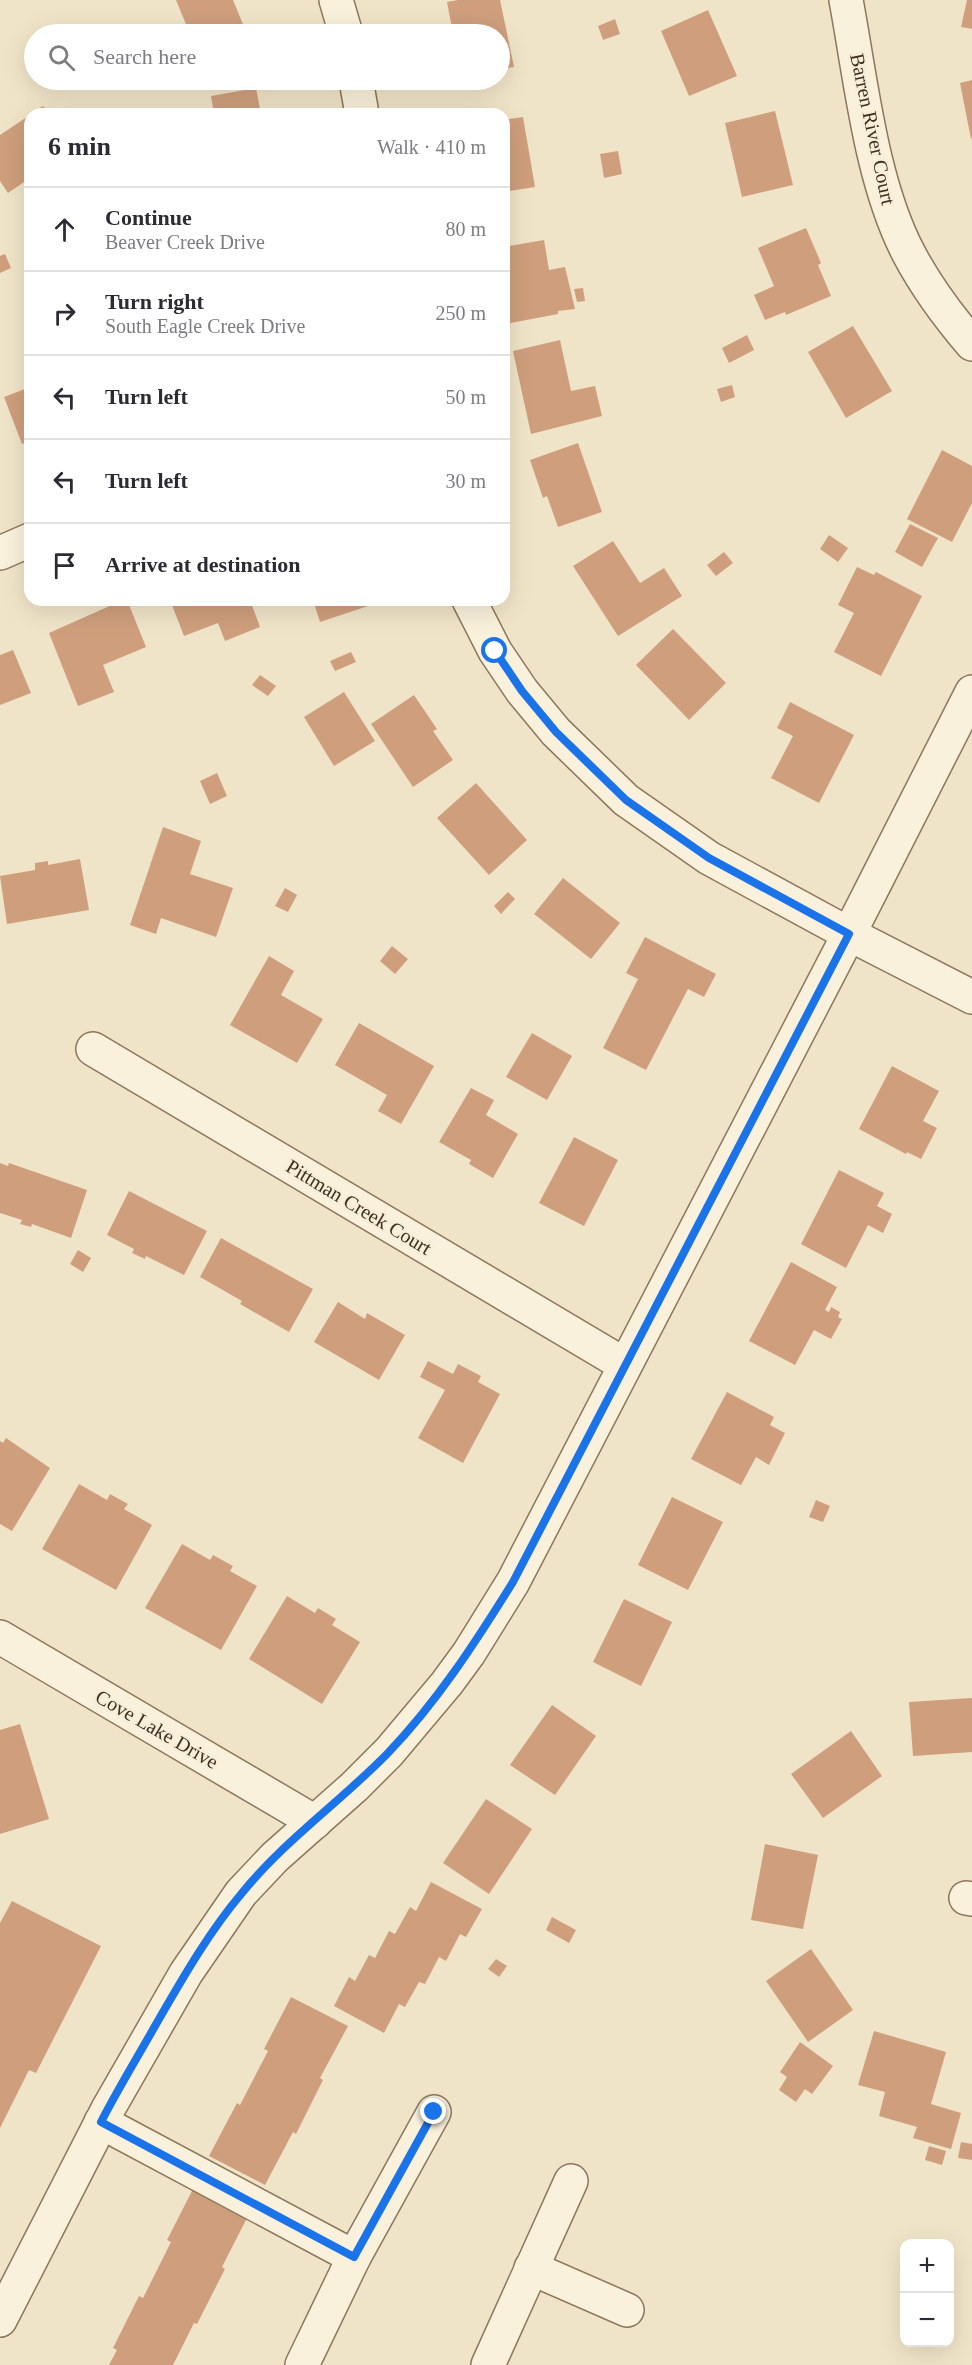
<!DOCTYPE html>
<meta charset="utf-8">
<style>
:root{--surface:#fff;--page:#f2f2f3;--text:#2b2b33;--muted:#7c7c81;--line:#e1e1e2}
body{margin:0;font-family:"Times New Roman",serif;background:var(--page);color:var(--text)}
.controls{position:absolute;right:18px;bottom:18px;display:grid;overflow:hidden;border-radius:12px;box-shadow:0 6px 24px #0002}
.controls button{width:54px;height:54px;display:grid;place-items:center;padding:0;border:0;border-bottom:2px solid var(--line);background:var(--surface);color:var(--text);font:30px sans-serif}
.stop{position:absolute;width:18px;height:18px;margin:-14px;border:4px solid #1a73e8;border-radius:50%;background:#fff}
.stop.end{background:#1a73e8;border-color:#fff;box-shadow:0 2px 6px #0008}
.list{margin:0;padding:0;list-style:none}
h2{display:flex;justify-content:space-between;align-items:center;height:78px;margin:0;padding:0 24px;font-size:26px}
h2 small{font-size:20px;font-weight:400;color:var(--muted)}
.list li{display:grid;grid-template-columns:39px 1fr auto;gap:18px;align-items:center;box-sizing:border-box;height:84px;padding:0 24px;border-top:2px solid var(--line)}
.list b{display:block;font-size:22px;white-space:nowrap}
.list p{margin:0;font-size:20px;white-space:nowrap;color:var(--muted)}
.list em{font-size:20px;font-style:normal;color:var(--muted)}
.icon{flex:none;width:33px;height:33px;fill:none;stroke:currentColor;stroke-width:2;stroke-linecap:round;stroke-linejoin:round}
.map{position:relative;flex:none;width:972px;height:2365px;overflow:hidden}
.search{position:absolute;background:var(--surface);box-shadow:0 6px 24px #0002;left:24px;top:24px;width:486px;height:66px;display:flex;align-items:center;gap:15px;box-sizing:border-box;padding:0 21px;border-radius:33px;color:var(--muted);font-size:22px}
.panel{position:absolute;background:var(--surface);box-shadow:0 6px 24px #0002;left:24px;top:108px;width:486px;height:498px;border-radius:18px}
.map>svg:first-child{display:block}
</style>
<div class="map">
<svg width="972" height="2365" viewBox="0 0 972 2365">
<rect width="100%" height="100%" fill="#f0e4c8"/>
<g fill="#cf9f7d">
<path d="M176,0H233L247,34H190Z"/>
<path d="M458,0H500L514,67L500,69V34H453L447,2Z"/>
<path d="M967,0H972V29L961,27Z"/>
<path d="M708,10L737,76L689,96L661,31Z"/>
<path d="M615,19L620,34L603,40L598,26Z"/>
<path d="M972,80V138L971,139L960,83Z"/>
<path d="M256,88L261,114H214L211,96Z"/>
<path d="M43,106L49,114H32Z"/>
<path d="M775,111L793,185L742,197L725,123Z"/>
<path d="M30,115V178L8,193L0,181V135Z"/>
<path d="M523,117L535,187L504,192V120Z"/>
<path d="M618,151L622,174L604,178L600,154Z"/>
<path d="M806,228L821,263L818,265L831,296L786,315L785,312L765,320L754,295L774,286L758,248Z"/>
<path d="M544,240L549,270L565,267L575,309L558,311V314L506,324L504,313V247Z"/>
<path d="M5,254L11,268L0,273V256Z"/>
<path d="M583,288L585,301L577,302L574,289Z"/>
<path d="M853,326L892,391L846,418L808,352Z"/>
<path d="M747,335L754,350L729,363L722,348Z"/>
<path d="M560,340L571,391L595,386L602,416L531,434L513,351Z"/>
<path d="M732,385L735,397L721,402L717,389Z"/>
<path d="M30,387V441L22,444L4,397Z"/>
<path d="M578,443L602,512L558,527L547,496L543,498L530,460Z"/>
<path d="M942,450L972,466V503L952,542L907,519Z"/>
<path d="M910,524L938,538L922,567L895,552Z"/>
<path d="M829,535L848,548L838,562L820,549Z"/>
<path d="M613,541L640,583L664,568L682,596L618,636L573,566Z"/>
<path d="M724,552L733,563L716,576L707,565Z"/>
<path d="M857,567L874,575L876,572L922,596L881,676L834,652L854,613L838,605Z"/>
<path d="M123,600H127L146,647L103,665L114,692L78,706L49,633Z"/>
<path d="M170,600H250L260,627L225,641L218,623L184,636Z"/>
<path d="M313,600H366L368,606L320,622Z"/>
<path d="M673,629L726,683L689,720L636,665Z"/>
<path d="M13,650L31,693L0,705V655Z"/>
<path d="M351,652L356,662L335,671L330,661Z"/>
<path d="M260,675L276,686L268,696L252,685Z"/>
<path d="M344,692L375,741L334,766L304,717Z"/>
<path d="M414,695L437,729L433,731L453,760L413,787L371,724Z"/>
<path d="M790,702L854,735L819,803L771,778L793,736L777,728Z"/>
<path d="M217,773L227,796L210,804L200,781Z"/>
<path d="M476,783L527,840L489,875L437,818Z"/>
<path d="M163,827L201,841L190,874L233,888L216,937L161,918L156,934L130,925Z"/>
<path d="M80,859L89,910L7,924L0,876L35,870V863L48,861V865Z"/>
<path d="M563,878L620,923L591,959L534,914Z"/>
<path d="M285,888L297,895L288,912L275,906Z"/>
<path d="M508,892L515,899L501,914L494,906Z"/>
<path d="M645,937L716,974L704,997L688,989L646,1070L603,1048L638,979L626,973Z"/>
<path d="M392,946L408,959L395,974L380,961Z"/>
<path d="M269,956L294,971L281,995L323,1019L297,1063L230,1025Z"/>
<path d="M359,1023L434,1066L401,1124L378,1111L387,1095L335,1065Z"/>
<path d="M532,1033L572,1056L547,1100L506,1077Z"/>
<path d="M892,1066L939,1091L923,1121L937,1128L921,1159L907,1152L906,1154L859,1129Z"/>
<path d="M471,1088L494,1100L486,1115L518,1134L493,1178L469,1164L471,1160L439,1142Z"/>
<path d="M574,1137L618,1160L584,1226L539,1203Z"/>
<path d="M0,1163L8,1166L9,1163L87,1190L71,1238L32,1224L31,1227L20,1224L22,1220L0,1213Z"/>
<path d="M839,1170L884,1193L877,1206L892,1214L883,1233L868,1225L846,1268L801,1244Z"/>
<path d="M129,1191L207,1231L184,1275L146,1256L145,1259L132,1253L134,1249L107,1235Z"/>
<path d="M221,1238L313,1289L289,1332L240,1304L242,1301L200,1277Z"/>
<path d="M78,1250L91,1258L83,1272L70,1264Z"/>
<path d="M791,1262L837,1287L825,1310L829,1312L831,1307L840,1312L838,1317L842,1319L831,1339L814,1330L795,1365L749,1341Z"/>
<path d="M338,1302L365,1319L367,1313L405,1335L379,1380L314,1342Z"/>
<path d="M428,1361L453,1374L458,1364L481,1376L478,1382L500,1394L463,1463L418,1438L445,1390L420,1377Z"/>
<path d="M727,1392L774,1417L770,1425L785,1433L769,1465L756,1457L741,1485L691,1459Z"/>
<path d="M6,1438L50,1468L12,1531L0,1524V1441L3,1443Z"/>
<path d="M79,1484L107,1500L110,1494L128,1504L124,1509L152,1525L116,1590L42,1549Z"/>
<path d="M672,1497L723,1522L688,1590L638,1565Z"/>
<path d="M816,1500L830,1506L823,1522L809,1517Z"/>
<path d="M182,1544L210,1560L213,1555L233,1566L230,1571L257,1586L221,1650L145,1608Z"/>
<path d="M287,1596L315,1613L318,1608L336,1619L332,1625L360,1642L322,1704L249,1659Z"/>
<path d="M624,1599L672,1622L641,1686L593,1662Z"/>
<path d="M972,1698V1752L913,1756L909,1702Z"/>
<path d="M552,1705L596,1736L555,1795L510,1765Z"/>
<path d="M20,1724L49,1819L0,1834V1730Z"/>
<path d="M851,1731L882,1776L823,1818L791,1774Z"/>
<path d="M486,1799L532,1829L489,1894L443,1863Z"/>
<path d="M765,1844L818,1855L803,1929L751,1920Z"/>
<path d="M431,1882L482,1909L466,1937L460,1934L446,1961L439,1957L425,1984L419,1982L405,2007L399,2004L384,2033L334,2006L349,1977L355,1981L369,1955L375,1958L389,1931L395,1934L410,1907L416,1911Z"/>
<path d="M12,1901L101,1946L36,2073L29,2070L0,2128V1923Z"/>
<path d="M552,1917L576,1930L569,1943L546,1930Z"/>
<path d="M811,1949L853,2010L808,2042L766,1981Z"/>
<path d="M496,1959L507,1966L499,1977L488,1969Z"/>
<path d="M291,1997L348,2026L320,2078L323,2080L296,2134L293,2132L265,2185L209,2156L237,2103L240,2105L268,2051L264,2049Z"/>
<path d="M874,2031L946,2052L931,2104L961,2113L951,2149L913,2138L917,2127L879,2116L885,2092L858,2085Z"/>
<path d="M800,2042L833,2066L812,2094L805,2089L796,2102L779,2090L787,2077L780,2072Z"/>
<path d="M961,2142L972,2144V2160L958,2158Z"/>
<path d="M929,2146L946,2151L942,2165L925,2160Z"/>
<path d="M194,2187L249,2214L222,2267L225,2269L197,2324L194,2323L173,2365H109L117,2350L113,2348L139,2296L143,2298L171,2242L167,2240Z"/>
</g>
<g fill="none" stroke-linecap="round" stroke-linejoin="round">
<defs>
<g id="minor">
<path d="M336,0L346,34"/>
<path d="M846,0C861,80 871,182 909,254C926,286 948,316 972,344"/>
<path d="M356,80L362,114"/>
<path d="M0,553L30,540"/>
<path d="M469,600L495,651L522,691L556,732L626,800L709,858L849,934L972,997"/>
<path d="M93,1049L625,1365"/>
<path d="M0,1637L315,1822"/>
<path d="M966,1898L972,1899"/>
<path d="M101,2122L354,2257"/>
<path d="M531,2268L627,2310"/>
<path d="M0,2320L108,2109L186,1973L241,1893L275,1857L354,1787L389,1752L447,1683L469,1653L513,1582L849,934L972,692"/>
<path d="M302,2365L354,2257L434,2112"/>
<path d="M488,2365L571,2181"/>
</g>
</defs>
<use href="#minor" stroke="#8d765c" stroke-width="36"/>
<use href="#minor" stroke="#faf1dc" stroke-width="33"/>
</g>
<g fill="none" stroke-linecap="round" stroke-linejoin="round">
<path stroke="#1a73e8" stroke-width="8" d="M434,2112L354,2257L101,2122C118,2089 137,2058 155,2026C181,1981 208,1933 242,1893C284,1841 340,1802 387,1754C437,1702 475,1643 513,1582L849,934L709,858L626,800L556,732L522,691L495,651"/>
</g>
<g text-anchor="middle" stroke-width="5" stroke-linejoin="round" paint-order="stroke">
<g font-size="20" fill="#3d2e20" stroke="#f7eed8">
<text transform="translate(873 129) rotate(78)" y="7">Barren River Court</text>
<text transform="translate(359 1207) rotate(31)" y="7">Pittman Creek Court</text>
<text transform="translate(157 1729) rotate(30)" y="7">Cove Lake Drive</text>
</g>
</g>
</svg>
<div class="controls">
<button>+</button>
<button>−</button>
</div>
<div class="stop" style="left:495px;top:651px"></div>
<div class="stop end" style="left:434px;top:2112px"></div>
<div class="search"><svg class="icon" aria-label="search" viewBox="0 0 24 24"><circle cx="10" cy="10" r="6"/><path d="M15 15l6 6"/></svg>Search here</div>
<section class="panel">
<h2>6 min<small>Walk · 410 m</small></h2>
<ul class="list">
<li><svg class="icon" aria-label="ahead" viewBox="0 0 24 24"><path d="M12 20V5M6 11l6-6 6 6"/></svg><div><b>Continue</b><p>Beaver Creek Drive</p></div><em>80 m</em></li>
<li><svg class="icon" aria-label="right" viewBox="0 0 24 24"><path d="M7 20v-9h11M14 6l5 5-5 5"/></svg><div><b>Turn right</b><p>South Eagle Creek Drive</p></div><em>250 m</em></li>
<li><svg class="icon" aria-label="left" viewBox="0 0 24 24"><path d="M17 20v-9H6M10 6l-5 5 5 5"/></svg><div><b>Turn left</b></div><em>50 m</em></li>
<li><svg class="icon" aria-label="left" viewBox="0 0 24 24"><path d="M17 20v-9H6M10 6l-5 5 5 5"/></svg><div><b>Turn left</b></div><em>30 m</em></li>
<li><svg class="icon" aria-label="arrive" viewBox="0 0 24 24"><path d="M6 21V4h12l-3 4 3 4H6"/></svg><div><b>Arrive at destination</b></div></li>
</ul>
</section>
</div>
